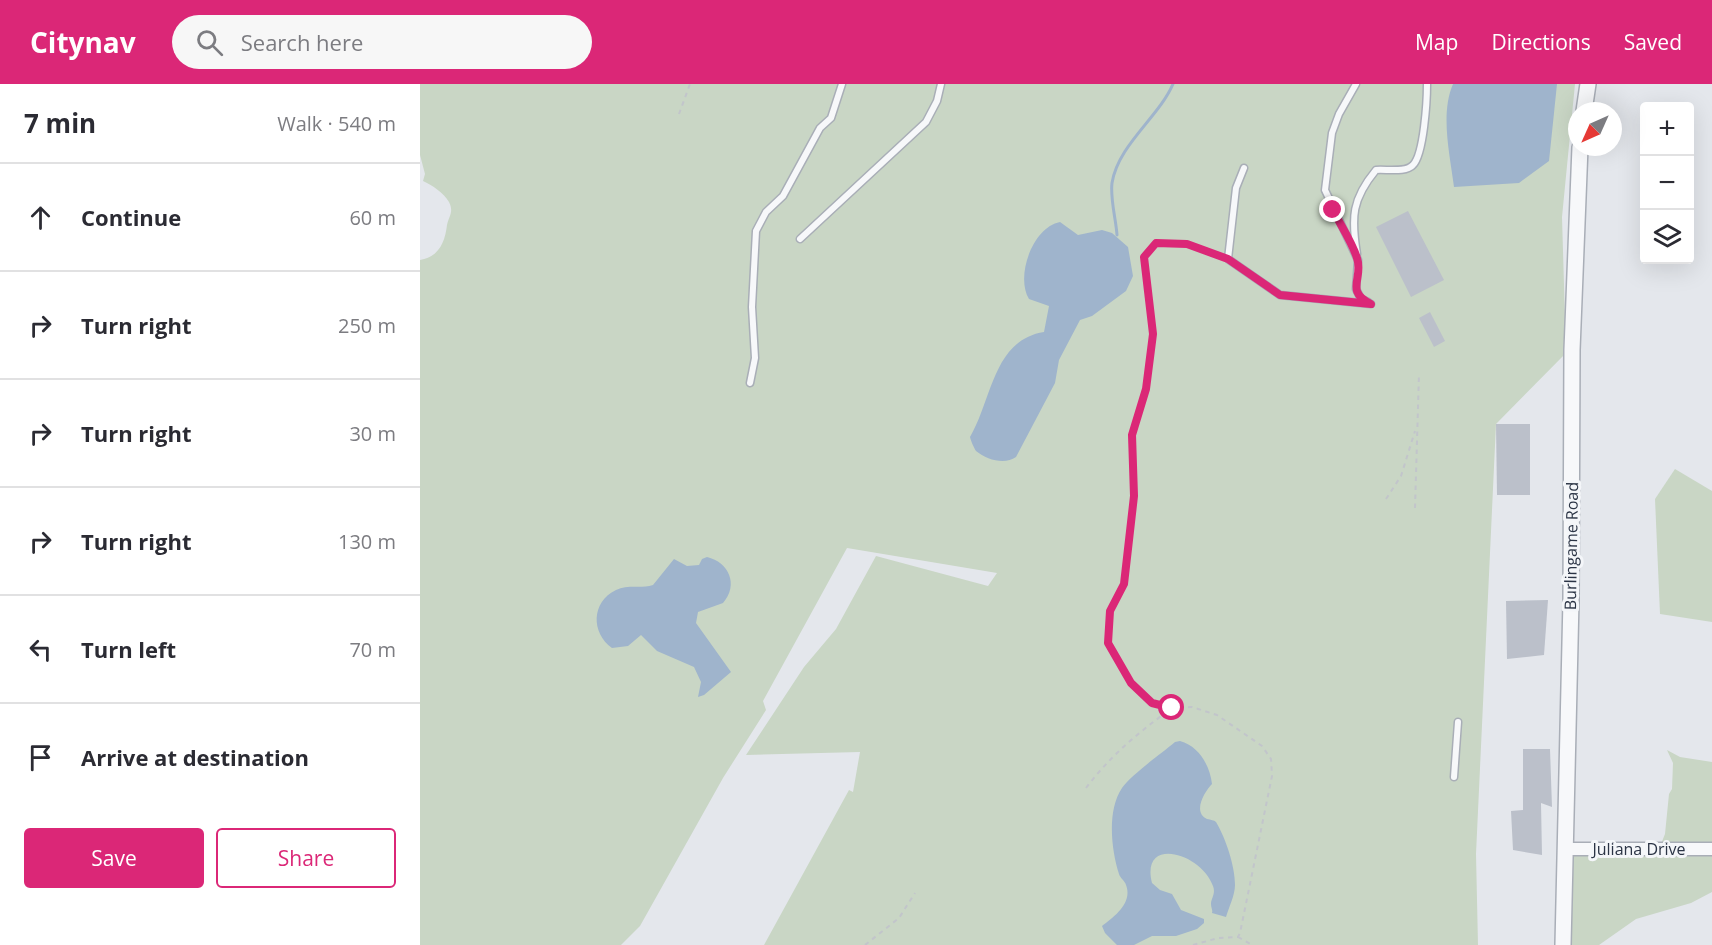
<!DOCTYPE html>
<meta charset="utf-8">
<style>
:root{--surface:#fff;--page:#f7f7f7;--text:#2b2b33;--muted:#7c7c81;--line:#e1e1e2;--accent:#db2777}
body{margin:0;font-family:"Open Sans",sans-serif;background:var(--page);color:var(--text)}
.controls{position:absolute;right:18px;top:18px;display:grid;overflow:hidden;border-radius:6px;box-shadow:0 6px 24px #0002}
.controls button{width:54px;height:54px;display:grid;place-items:center;padding:0;border:0;border-bottom:2px solid var(--line);background:var(--surface);color:var(--text);font:30px sans-serif}
.compass{position:absolute;left:1148px;top:18px;width:54px;height:54px;border-radius:50%;background:var(--surface);box-shadow:0 6px 24px #0002;rotate:225deg}
.stop{position:absolute;width:18px;height:18px;margin:-14px;border:4px solid #db2777;border-radius:50%;background:#fff}
.stop.end{background:#db2777;border-color:#fff;box-shadow:0 2px 6px #0008}
.list{margin:0;padding:0;list-style:none}
h2{display:flex;justify-content:space-between;align-items:center;height:78px;margin:0;padding:0 24px;font-size:26px}
h2 small{font-size:20px;font-weight:400;color:var(--muted)}
.list li{display:grid;grid-template-columns:39px 1fr auto;gap:18px;align-items:center;box-sizing:border-box;height:108px;padding:0 24px;border-top:2px solid var(--line)}
.list b{display:block;font-size:22px;white-space:nowrap}
.list em{font-size:20px;font-style:normal;color:var(--muted)}
.actions{display:flex;gap:12px;padding:18px 24px}
.actions a{flex:1;padding:14px 0;border:2px solid var(--accent);border-radius:6px;text-align:center;font-size:21px;color:var(--accent)}
.actions .main{background:var(--accent);color:#fff}
.icon{flex:none;width:33px;height:33px;fill:none;stroke:currentColor;stroke-width:2;stroke-linecap:round;stroke-linejoin:round}
.map{position:relative;flex:none;width:1292px;height:861px;overflow:hidden}
header{display:flex;align-items:center;gap:36px;box-sizing:border-box;height:84px;padding:0 30px;background:var(--accent);color:#fff}
header strong{font-size:28px}
nav{display:flex;gap:33px;margin-inline-start:auto;font-size:21px}
.search{width:420px;height:54px;background:var(--page);display:flex;align-items:center;gap:15px;box-sizing:border-box;padding:0 21px;border-radius:33px;color:var(--muted);font-size:22px}
main{display:flex}
aside{flex:1;background:var(--surface)}
.map>svg:first-child{display:block}
</style>
<header>
<strong>Citynav</strong>
<div class="search"><svg class="icon" aria-label="search" viewBox="0 0 24 24"><circle cx="10" cy="10" r="6"/><path d="M15 15l6 6"/></svg>Search here</div>
<nav><a>Map</a><a>Directions</a><a>Saved</a></nav>
</header>
<main>
<aside>
<h2>7 min<small>Walk · 540 m</small></h2>
<ul class="list">
<li><svg class="icon" aria-label="ahead" viewBox="0 0 24 24"><path d="M12 20V5M6 11l6-6 6 6"/></svg><div><b>Continue</b></div><em>60 m</em></li>
<li><svg class="icon" aria-label="right" viewBox="0 0 24 24"><path d="M7 20v-9h11M14 6l5 5-5 5"/></svg><div><b>Turn right</b></div><em>250 m</em></li>
<li><svg class="icon" aria-label="right" viewBox="0 0 24 24"><path d="M7 20v-9h11M14 6l5 5-5 5"/></svg><div><b>Turn right</b></div><em>30 m</em></li>
<li><svg class="icon" aria-label="right" viewBox="0 0 24 24"><path d="M7 20v-9h11M14 6l5 5-5 5"/></svg><div><b>Turn right</b></div><em>130 m</em></li>
<li><svg class="icon" aria-label="left" viewBox="0 0 24 24"><path d="M17 20v-9H6M10 6l-5 5 5 5"/></svg><div><b>Turn left</b></div><em>70 m</em></li>
<li><svg class="icon" aria-label="arrive" viewBox="0 0 24 24"><path d="M6 21V4h12l-3 4 3 4H6"/></svg><div><b>Arrive at destination</b></div></li>
</ul>
<div class="actions"><a class="main">Save</a><a>Share</a></div>
</aside>
<div class="map">
<svg width="1292" height="861" viewBox="0 0 1292 861">
<rect width="100%" height="100%" fill="#e4e7ec"/>
<g fill="#c9d6c5">
<path d="M0,0H1155L1142,133L1146,269L1076,340L1056,770L1058,861H344L429,706L433,708L440,668L326,671L384,583L416,545L456,472L568,502L577,489L427,464L343,617L346,626L303,694L220,842L201,861H0V176C19,173 25,158 27,141C29,132 34,128 29,118C24,109 12,101 3,97L5,90L0,71Z"/>
<path d="M1255,385L1292,407V538L1240,530L1235,415Z"/>
<path d="M1247,666L1260,673L1292,678V808L1271,819L1216,835L1179,861H1143L1144,766L1239,765L1245,750L1249,710L1252,705L1253,679Z"/>
</g>
<g fill="#9fb4cc">
<path d="M1033,0H1137L1129,77L1099,99L1034,103C1030,71 1020,30 1033,0Z"/>
<path d="M640,138L658,151L682,146L692,149L708,163L713,192L706,207L672,232L660,236L639,276L635,299L596,373C585,381 567,376 556,367C554,364 551,357 550,353C572,316 573,256 624,248L629,222L609,215C595,192 613,143 640,138Z"/>
<path d="M287,473C309,478 319,501 303,519L278,528L276,539L311,588L284,611L278,613L281,598L274,583L237,567L221,551L208,562L192,564C171,549 171,518 196,506C208,500 221,505 233,501L254,475L267,482L279,481L282,475Z"/>
<path d="M760,657C779,662 790,682 792,700C785,707 772,728 787,735C791,736 794,736 796,738C806,755 815,782 815,801C815,811 809,823 806,833L792,829C793,826 791,824 791,820C791,814 796,810 793,802C782,769 720,751 732,799L740,806L752,810L761,826L784,835V839L777,845L756,852H732L714,861H697L685,849L682,842C694,833 713,819 706,801C705,797 700,794 699,790C691,765 687,726 702,704C711,691 742,669 755,658Z"/>
</g>
<g fill="none" stroke-linecap="round" stroke-linejoin="round">
<path stroke="#9fb4cc" stroke-width="3" d="M697,151C696,135 690,115 692,99C698,61 739,33 753,0"/>
</g>
<g fill="#bbc0ca">
<path d="M988,127L1024,196L991,213L956,143Z"/>
<path d="M1010,228L1025,257L1014,263L999,234Z"/>
<path d="M1076,340H1110V411H1077Z"/>
<path d="M1128,516L1124,571L1087,575L1086,517Z"/>
<path d="M1103,665H1130L1132,723L1121,719L1122,771L1093,766L1091,727L1103,726Z"/>
</g>
<g fill="none" stroke-linecap="round" stroke-linejoin="round">
<defs>
<g id="service">
<path d="M936,0L919,30L912,49L905,106L938,176L936,205L941,215L948,218"/>
<path d="M824,84L816,104L808,175L860,211L951,220"/>
<path d="M380,155L506,38L517,17L521,0"/>
<path d="M937,170C931,133 932,115 956,86C966,85 986,89 993,81C1004,70 1007,16 1007,0"/>
<path d="M330,299L335,274L332,223L336,147L346,128L363,112L400,44L411,34L422,0"/>
<path d="M1034,693L1038,638"/>
</g>
<path id="minor" d="M1145,765H1292"/>
<g id="tertiary">
<path d="M1164,27L1168,0"/>
<path d="M1143,861L1151,516L1152,266L1160,63"/>
</g>
</defs>
<use href="#service" stroke="#a9aeb7" stroke-width="9"/>
<use href="#minor" stroke="#a9aeb7" stroke-width="15"/>
<use href="#tertiary" stroke="#a9aeb7" stroke-width="18"/>
<g stroke="#c2c5cb" stroke-width="2" stroke-dasharray="4.5 4.5" stroke-linecap="butt">
<path d="M259,30L270,0"/>
<path d="M966,415L981,392L995,347"/>
<path d="M995,424L999,290"/>
<path d="M666,704C690,672 719,648 752,624"/>
<path d="M818,853L832,861"/>
<path d="M445,861L479,834L495,809"/>
<path d="M773,861L798,854L818,853L820,849L852,692L851,675L842,662L797,631L772,623L752,624L732,619L711,599L689,559L690,527L704,500L714,412L712,351L726,305L733,250L724,173L736,159L767,160L799,172"/>
</g>
<use href="#service" stroke="#f7f8fa" stroke-width="6"/>
<use href="#minor" stroke="#f7f8fa" stroke-width="12"/>
<use href="#tertiary" stroke="#f7f8fa" stroke-width="15"/>
</g>
<g fill="none" stroke-linecap="round" stroke-linejoin="round">
<path stroke="#db2777" stroke-width="8" d="M752,624L732,619L711,599L688,559L690,527L704,500L714,412L712,351L726,305L733,250L724,173L736,159L767,160L808,175L860,211L951,220C924,207 944,194 937,174C932,158 921,142 913,126"/>
</g>
<g text-anchor="middle" stroke-width="6" stroke-linejoin="round" paint-order="stroke">
<g font-size="16" fill="#2b3445" stroke="#f4f6f9">
<text transform="translate(1151 462) rotate(-89)" y="6">Burlingame Road</text>
<text x="1219" y="771">Juliana Drive</text>
</g>
</g>
</svg>
<div class="controls">
<button>+</button>
<button>−</button>
<button><svg class="icon" aria-label="layers" viewBox="0 0 24 24"><path d="M12 4l9 5-9 5-9-5zM3 14l9 5 9-5"/></svg></button>
</div>
<svg class="compass" viewBox="-18 -18 36 36"><path d="M0-13l5 13h-10z" fill="#e53935"/><path d="M0 13l5-13h-10z" fill="#7c7c81"/></svg>
<div class="stop" style="left:752px;top:624px"></div>
<div class="stop end" style="left:913px;top:126px"></div>
</div>
</main>
